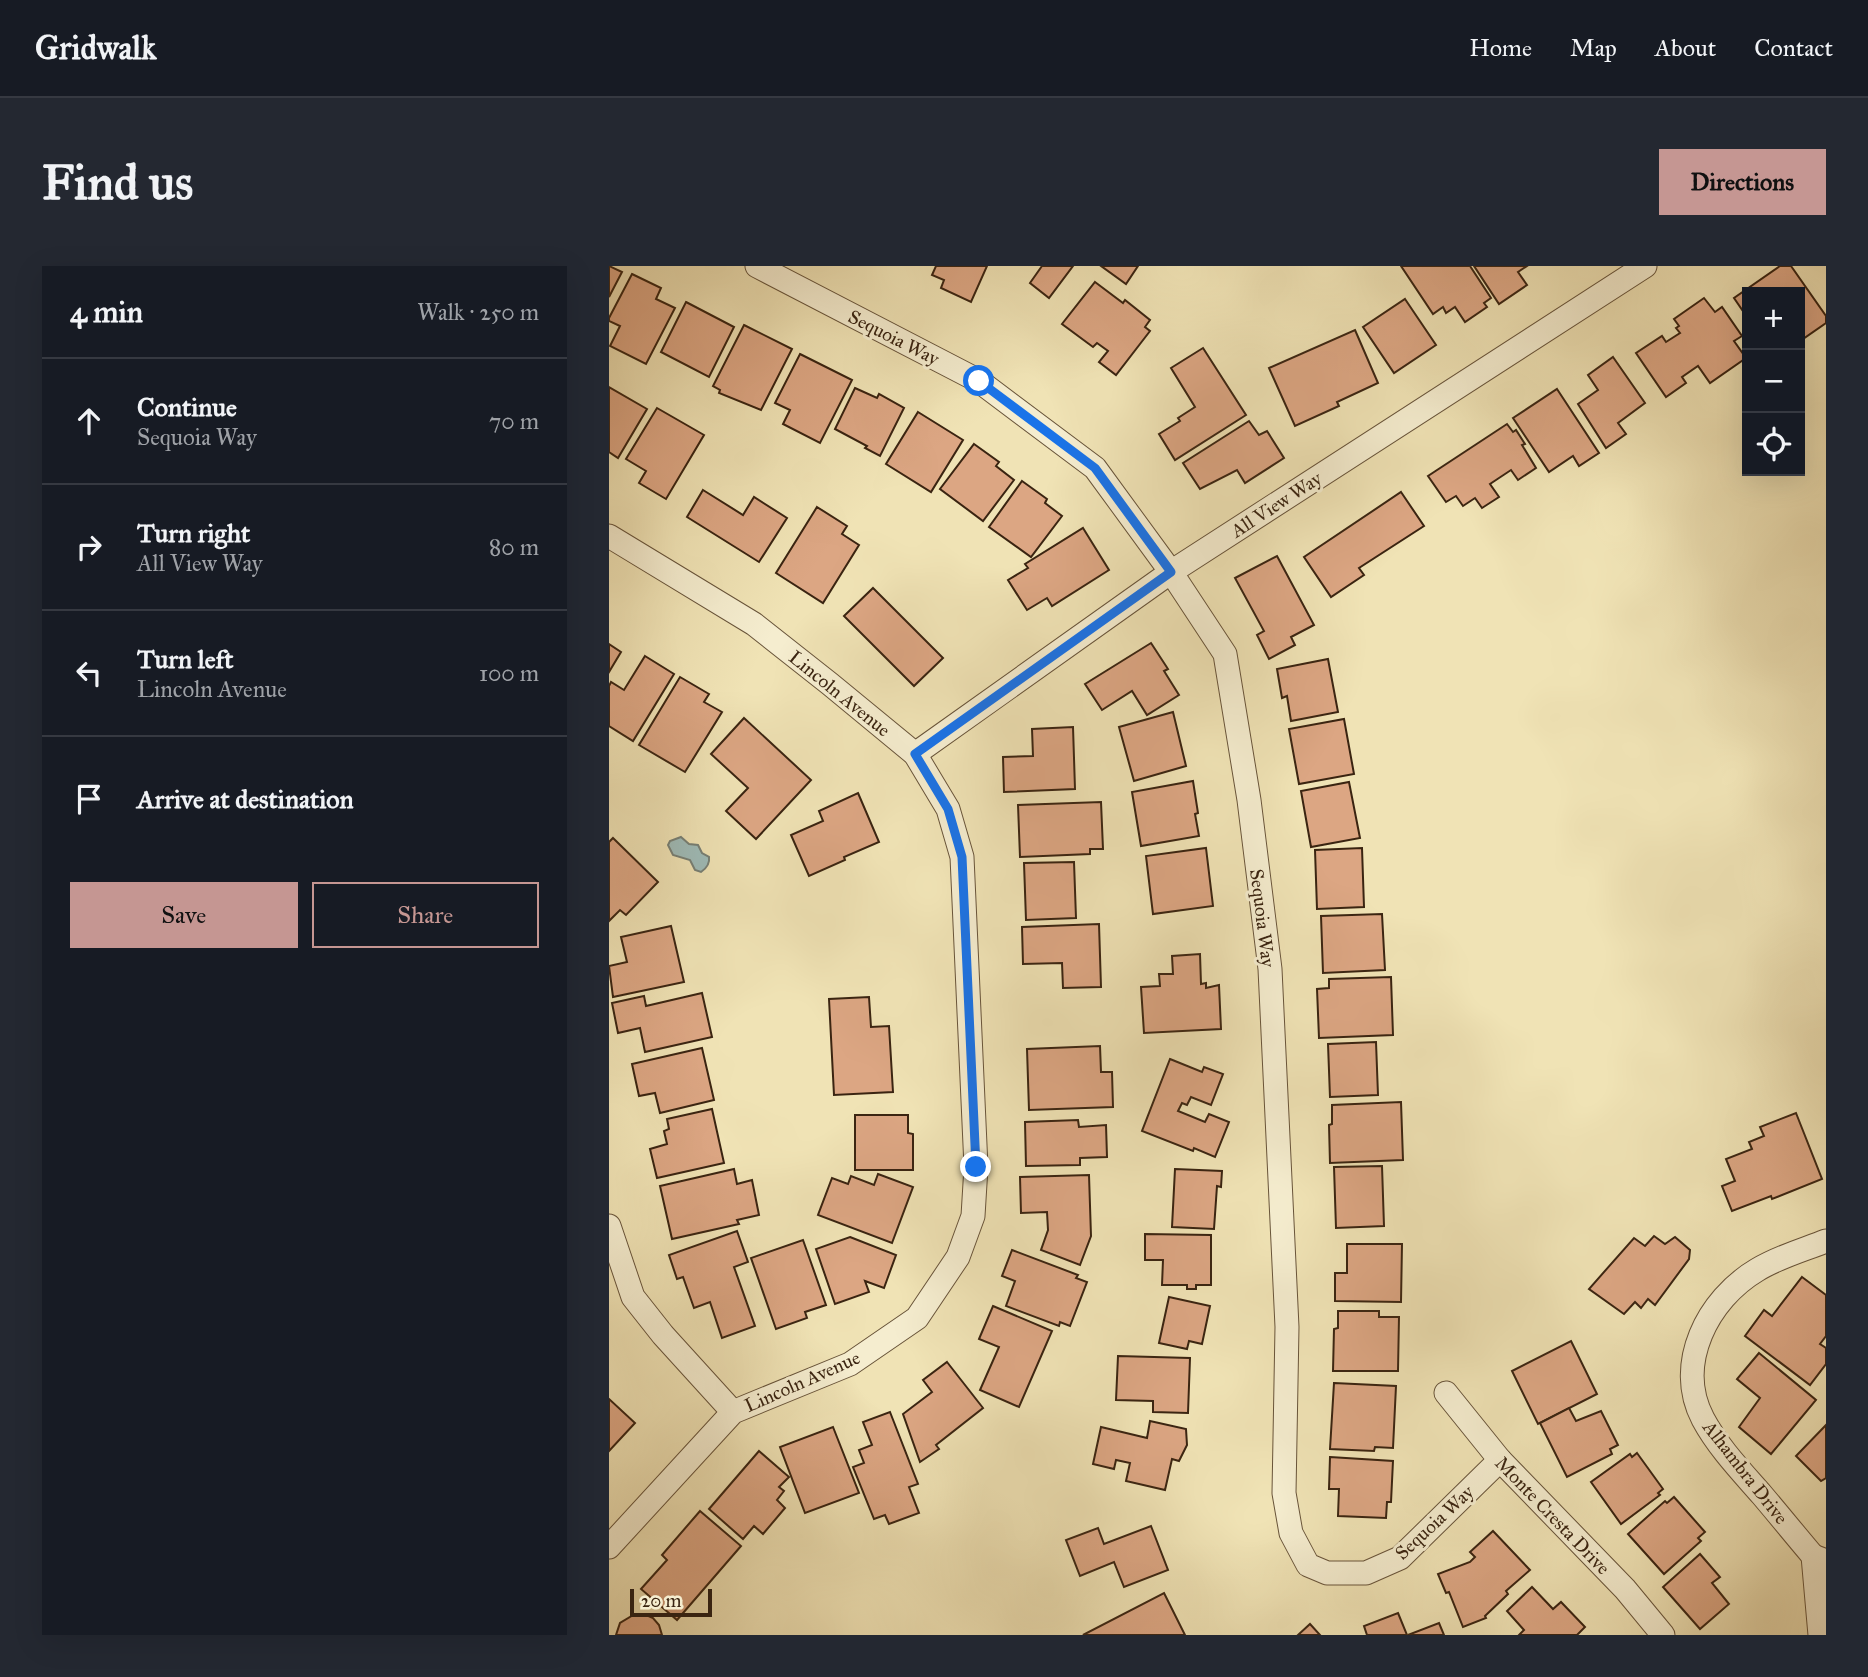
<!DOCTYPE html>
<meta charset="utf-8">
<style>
:root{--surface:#171b24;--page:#242831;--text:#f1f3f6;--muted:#9ea1a6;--line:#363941;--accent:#c59692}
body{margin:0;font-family:"IM FELL Great Primer",serif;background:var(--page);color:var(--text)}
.controls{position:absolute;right:21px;top:21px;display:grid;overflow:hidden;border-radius:0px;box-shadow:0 7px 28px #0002}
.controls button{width:63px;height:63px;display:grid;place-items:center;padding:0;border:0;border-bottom:2px solid var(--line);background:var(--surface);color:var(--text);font:35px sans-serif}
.scale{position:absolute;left:21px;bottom:18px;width:82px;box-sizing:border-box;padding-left:7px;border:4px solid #3a2411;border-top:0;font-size:19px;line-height:24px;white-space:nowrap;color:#3a2411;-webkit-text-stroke:5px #f5edcf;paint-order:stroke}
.stop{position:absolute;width:21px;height:21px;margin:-16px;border:5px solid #1a73e8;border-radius:50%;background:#fff}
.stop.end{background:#1a73e8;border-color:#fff;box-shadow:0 2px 7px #0008}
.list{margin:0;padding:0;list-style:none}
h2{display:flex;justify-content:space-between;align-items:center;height:91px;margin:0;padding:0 28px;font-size:30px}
h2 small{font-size:23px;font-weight:400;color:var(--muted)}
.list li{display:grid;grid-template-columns:46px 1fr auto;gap:21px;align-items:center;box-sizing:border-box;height:126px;padding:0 28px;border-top:2px solid var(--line)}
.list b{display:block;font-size:26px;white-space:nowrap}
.list p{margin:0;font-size:23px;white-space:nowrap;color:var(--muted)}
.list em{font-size:23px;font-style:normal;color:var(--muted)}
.actions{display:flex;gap:14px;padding:21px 28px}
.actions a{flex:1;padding:16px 0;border:2px solid var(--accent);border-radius:0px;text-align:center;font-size:24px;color:var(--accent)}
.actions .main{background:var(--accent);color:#111}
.icon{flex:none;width:38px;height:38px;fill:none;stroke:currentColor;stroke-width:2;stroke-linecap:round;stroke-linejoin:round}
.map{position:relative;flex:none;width:1217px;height:1369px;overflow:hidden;border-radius:0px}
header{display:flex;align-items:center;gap:42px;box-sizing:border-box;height:98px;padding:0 35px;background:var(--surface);border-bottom:2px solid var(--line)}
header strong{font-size:33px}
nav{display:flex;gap:38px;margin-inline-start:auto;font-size:24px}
.intro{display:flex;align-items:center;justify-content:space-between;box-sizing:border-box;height:168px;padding:0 42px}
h1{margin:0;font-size:49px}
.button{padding:18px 32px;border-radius:0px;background:var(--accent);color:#111;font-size:24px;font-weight:700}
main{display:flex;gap:42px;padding:0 42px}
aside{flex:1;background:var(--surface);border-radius:0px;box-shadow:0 7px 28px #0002}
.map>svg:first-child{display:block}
</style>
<header>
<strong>Gridwalk</strong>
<nav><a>Home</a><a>Map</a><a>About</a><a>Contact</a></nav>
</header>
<div class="intro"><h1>Find us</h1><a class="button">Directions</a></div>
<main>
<aside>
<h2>4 min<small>Walk · 250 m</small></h2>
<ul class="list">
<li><svg class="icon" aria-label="ahead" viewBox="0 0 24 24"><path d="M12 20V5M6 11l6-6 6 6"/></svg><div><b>Continue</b><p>Sequoia Way</p></div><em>70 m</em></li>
<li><svg class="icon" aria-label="right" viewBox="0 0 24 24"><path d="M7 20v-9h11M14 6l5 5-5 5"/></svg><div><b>Turn right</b><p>All View Way</p></div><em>80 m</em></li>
<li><svg class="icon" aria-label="left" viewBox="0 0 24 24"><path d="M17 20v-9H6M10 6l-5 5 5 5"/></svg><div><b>Turn left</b><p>Lincoln Avenue</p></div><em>100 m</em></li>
<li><svg class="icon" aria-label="arrive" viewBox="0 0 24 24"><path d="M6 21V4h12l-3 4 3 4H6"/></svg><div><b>Arrive at destination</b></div></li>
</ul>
<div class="actions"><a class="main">Save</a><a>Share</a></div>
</aside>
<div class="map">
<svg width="1217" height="1369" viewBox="0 0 1217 1369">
<rect width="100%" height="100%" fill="#f0e3b5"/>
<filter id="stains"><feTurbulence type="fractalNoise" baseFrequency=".00286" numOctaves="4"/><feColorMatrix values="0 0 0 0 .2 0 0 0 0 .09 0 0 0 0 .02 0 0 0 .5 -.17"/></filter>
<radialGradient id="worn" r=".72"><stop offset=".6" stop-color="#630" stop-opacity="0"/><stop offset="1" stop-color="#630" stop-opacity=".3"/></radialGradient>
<path fill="#9ebbb8" stroke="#767f75" stroke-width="2" d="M72,571L80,578L89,579L93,587L100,591C101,598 98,602 92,606L86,604L81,594L64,589L59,579L61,575Z"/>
<g fill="#dca683" stroke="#3a2411" stroke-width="2">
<path d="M0,0L13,6L0,31Z"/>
<path d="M327,0H378L362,36L332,22L335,14L323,9Z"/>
<path d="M433,0H464L440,32L421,17Z"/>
<path d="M492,0H529L517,18Z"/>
<path d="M792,0H861L882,32L875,37L878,41L856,56L846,41L837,47L834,41L824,48Z"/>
<path d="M865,0H918L909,6L918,19L890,38Z"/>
<path d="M1171,0H1182L1217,50V57L1191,75V26H1138V51L1125,32Z"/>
<path d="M23,8L52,22L47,33L66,42L37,98L1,80L11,60L0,55V52Z"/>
<path d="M486,16L514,37L516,34L541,54L536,61L541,65L507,109L490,96L499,85L488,77L484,81L453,58Z"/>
<path d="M1095,32L1106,46L1113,41L1133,70L1125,75L1137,92L1101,117L1089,100L1073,111L1077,117L1057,131L1027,87L1053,70L1057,76L1071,67L1067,62L1070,60L1065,53Z"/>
<path d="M796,33L827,79L785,107L754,61Z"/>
<path d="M77,36L125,61L100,111L52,86Z"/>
<path d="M135,59L183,83L152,144L110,127L111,124L104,120Z"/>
<path d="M746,64L769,117L728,136L730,140L686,160L660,102Z"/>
<path d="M594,82L637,149L566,194L550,168L571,155L569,152L586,141L562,102Z"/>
<path d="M191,88L243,114L211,177L174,158L181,144L166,137Z"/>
<path d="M1004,91L1036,137L1009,157L1017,168L997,182L969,138L989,124L979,109Z"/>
<path d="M0,121L38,143L9,192L0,186Z"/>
<path d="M246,122L268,132L270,128L295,142L271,190L256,182L258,180L226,163Z"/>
<path d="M948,123L990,187L970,200L964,190L940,206L904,152Z"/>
<path d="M48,142L95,169L57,233L30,217L37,205L17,193Z"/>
<path d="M309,146L354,174L322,226L277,198Z"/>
<path d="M640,155L650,169L658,165L675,192L636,217L628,204L591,223L574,197Z"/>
<path d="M898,158L904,166L907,164L916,178L913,179L927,202L909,214L902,204L881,218L890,231L873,242L866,232L854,240L847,230L837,236L819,210Z"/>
<path d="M365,178L390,196L387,200L405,214L374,255L331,223Z"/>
<path d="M413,215L438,233L436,237L453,250L422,291L380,261Z"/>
<path d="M94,224L134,249L145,231L178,252L150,296L78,251Z"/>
<path d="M792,226L815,260L750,302L755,309L722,331L695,291Z"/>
<path d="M208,241L238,260L233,268L250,279L214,337L167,307Z"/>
<path d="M474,262L500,304L443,340L438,332L418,344L399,314L419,302L416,298Z"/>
<path d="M668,290L705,359L682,371L686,379L660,393L648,369L655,365L626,312Z"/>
<path d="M264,322L334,392L305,420L235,350Z"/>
<path d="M542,377L559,403L555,405L570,429L538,449L523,425L493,444L476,418Z"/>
<path d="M0,378L12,386L0,406Z"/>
<path d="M36,390L65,408L24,475L0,460V420L2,416L15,424Z"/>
<path d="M719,393L729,446L682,455L678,430L673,432L668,403Z"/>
<path d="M71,411L100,428L95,436L113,446L76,506L30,479Z"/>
<path d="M564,446L577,500L525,515L510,461Z"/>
<path d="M135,452L202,514L147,573L117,545L139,522L102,488Z"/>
<path d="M735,453L745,508L690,518L680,463Z"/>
<path d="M464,461L466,523L395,526L394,491L424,490L423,463Z"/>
<path d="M584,515L589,547L586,548L590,570L532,580L523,526Z"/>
<path d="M740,516L751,572L702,581L692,525Z"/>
<path d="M249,527L270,576L235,591L236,594L200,610L182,569L214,555L210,545Z"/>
<path d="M492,536L494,583H481V588L411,591L409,539Z"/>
<path d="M4,572L49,616L17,649L11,644L0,655V576Z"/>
<path d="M597,582L604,640L544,648L537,590Z"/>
<path d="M753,582L755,641L708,643L706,584Z"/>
<path d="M465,596L467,652L417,654L415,597Z"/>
<path d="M773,648L776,704L714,707L712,650Z"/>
<path d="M490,658L492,721L454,722L453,697L414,698L413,661Z"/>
<path d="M62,660L75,716L4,731L0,700L18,696L12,671Z"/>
<path d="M591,688L592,718L597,717V722L610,719L612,763L535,767L532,721L551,720L550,708H564L563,690Z"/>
<path d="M782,711L784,769L710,772L708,723L720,722V713Z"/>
<path d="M93,727L103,771L36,786L31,762L9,767L3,737L35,730L37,740Z"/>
<path d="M260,731L262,761L280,760L284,826L225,829L220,733Z"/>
<path d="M767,776L769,829L721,831L719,778Z"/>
<path d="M491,780L492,806H503L504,841L420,844L418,783Z"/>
<path d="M93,782L105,834L51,847L46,827L30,830L23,798Z"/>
<path d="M561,793L593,806L595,801L614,808L602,839L582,831L578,839L573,837L569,845L596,856L600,848L620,856L606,891L585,882L584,885L533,865Z"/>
<path d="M792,836L794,894L721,897L720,859L723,858V839Z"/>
<path d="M103,843L115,897L48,912L41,883L58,878L55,865L60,863L58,853Z"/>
<path d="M1187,847L1213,913L1163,933L1162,930L1123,945L1113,920L1126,915L1117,893L1143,883L1140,876L1155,870L1151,861Z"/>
<path d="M246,849H299V867L304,868V904H246Z"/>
<path d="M469,854L470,861L497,859L498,891L471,892V899L417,900L416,856Z"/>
<path d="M773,900L775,960L727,962L725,901Z"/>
<path d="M125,903L128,918L143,914L150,949L128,954L130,958L63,973L51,920Z"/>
<path d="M566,903L613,905L612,921L608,920L605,963L563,961Z"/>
<path d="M269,908L304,921L283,977L209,949L223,912L239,918L242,910L265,919Z"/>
<path d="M480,909L482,970L471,999L432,984L439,964L438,946L412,947L411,911Z"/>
<path d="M128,965L139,996L125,1001L146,1060L113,1072L101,1036L85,1042L74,1011L68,1013L60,989Z"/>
<path d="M536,968L602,969V1019H587V1023H578V1019H553L554,994H536Z"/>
<path d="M1045,970L1056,978L1066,971L1081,984L1080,993L1046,1039L1039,1033L1032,1042L1026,1036L1015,1048L980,1023L1025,972L1036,980Z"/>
<path d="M241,971L287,989L275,1022L256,1015L260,1026L226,1038L207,983Z"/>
<path d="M194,974L217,1039L196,1046L198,1052L167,1063L142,992Z"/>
<path d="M738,978H793L792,1036L726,1035V1007H738Z"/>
<path d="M403,984L469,1009L467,1012L478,1016L461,1060L451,1056L450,1060L397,1040L406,1015L393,1010Z"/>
<path d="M1193,1011L1217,1029V1070L1211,1078L1217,1082V1098L1201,1119L1136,1070L1155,1044L1163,1050Z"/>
<path d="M560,1031L601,1040L593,1078L580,1075L578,1083L550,1077Z"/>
<path d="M384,1040L443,1065L410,1141L371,1124L390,1081L370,1073Z"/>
<path d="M729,1045H770V1051H790L789,1105H724L725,1063L729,1062Z"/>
<path d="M962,1075L988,1128L929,1158L903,1105Z"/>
<path d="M1150,1087L1207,1134L1162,1188L1130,1161L1151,1132L1128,1113Z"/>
<path d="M509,1090L581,1092L579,1147L544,1146V1135L507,1134Z"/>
<path d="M338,1096L374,1142L327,1179L330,1183L311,1196L294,1148L323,1126L314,1114Z"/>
<path d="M725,1117L787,1120L784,1182L766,1181L765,1185L721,1183Z"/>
<path d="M0,1133L26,1157L0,1185Z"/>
<path d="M960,1142L967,1155L992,1145L1009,1179L1001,1183L1003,1188L958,1211L931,1157Z"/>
<path d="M281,1146L309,1218L300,1221L310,1247L280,1258L276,1249L265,1253L244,1201L255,1197L250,1184L263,1179L254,1156Z"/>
<path d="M541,1155L577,1163L578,1179L570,1195L563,1193L556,1224L517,1215L521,1197L507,1194L505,1203L484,1198L492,1161L538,1172Z"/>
<path d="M1217,1159V1212L1212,1215L1187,1190Z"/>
<path d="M224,1161L250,1227L196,1247L171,1181Z"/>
<path d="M150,1185L180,1211L170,1221L175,1225L168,1234L176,1242L154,1268L145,1260L134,1273L100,1243Z"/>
<path d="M1028,1187L1054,1223L1049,1227L1051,1229L1012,1258L982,1216L1021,1188L1023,1191Z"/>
<path d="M721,1191L784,1195L782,1236H778L777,1252L729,1250L730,1223H720Z"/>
<path d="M1065,1231L1096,1266L1089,1272L1092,1275L1055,1308L1019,1268L1056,1235L1058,1237Z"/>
<path d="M91,1245L132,1280L68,1354L32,1323L58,1294L53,1289Z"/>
<path d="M542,1260L559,1304L515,1321L505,1296L471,1310L457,1274L489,1262L495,1278Z"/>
<path d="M884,1265L921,1304L897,1325L899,1328L876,1350L877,1352L854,1361L840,1326L837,1327L829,1308L861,1296L866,1291L861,1286Z"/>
<path d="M1091,1288L1111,1311L1103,1317L1120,1338L1091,1363L1054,1321Z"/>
<path d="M923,1321L944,1343L952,1336L976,1361L968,1369H910L915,1364L898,1345Z"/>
<path d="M555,1327L576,1369H474Z"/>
<path d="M789,1347L798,1369H758L755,1360Z"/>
<path d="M26,1348H35L44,1352L50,1359L53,1369H7L11,1357Z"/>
<path d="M830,1357L835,1369H799Z"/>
<path d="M701,1358L711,1369H689Z"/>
</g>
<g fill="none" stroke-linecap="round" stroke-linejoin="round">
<defs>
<g id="street">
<path d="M148,0L370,115L486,202L562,306L616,388L640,534L661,703L678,1061L675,1227L682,1267L699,1299L718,1307H757L791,1292L891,1194"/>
<path d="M0,270L145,358L221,418L306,488L339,543L353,591L367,901L364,950L349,991L308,1052L241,1098L124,1146L0,1281"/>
<path d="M306,488L562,306L1036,0"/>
<path d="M0,960L24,1031L54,1069L124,1146"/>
<path d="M837,1127L891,1194L1016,1323L1054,1369"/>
<path d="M1204,1290C1187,1270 1170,1249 1153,1229C1132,1205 1109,1181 1094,1153C1065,1098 1099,1033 1148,1004C1169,991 1194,984 1217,975"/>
<path d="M1211,1369L1204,1290L1217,1295"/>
</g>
</defs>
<use href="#street" stroke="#68543a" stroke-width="25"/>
<use href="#street" stroke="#f5edcf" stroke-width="23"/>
</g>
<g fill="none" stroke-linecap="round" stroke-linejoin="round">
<path stroke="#1a73e8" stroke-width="9" d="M367,901L353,591L339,543L306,488L562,306L486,202L370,115"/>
</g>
<g text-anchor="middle" stroke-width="6" stroke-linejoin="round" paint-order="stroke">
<g font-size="19" fill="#3a2411" stroke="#f5edcf">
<text transform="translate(285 71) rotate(27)" y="7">Sequoia Way</text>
<text transform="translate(667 238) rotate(-33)" y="7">All View Way</text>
<text transform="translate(231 427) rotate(39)" y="7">Lincoln Avenue</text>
<text transform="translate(654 652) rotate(83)" y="7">Sequoia Way</text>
<text transform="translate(193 1115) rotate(-24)" y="7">Lincoln Avenue</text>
<text transform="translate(1137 1206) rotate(52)" y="7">Alhambra Drive</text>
<text transform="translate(944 1249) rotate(46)" y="7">Monte Cresta Drive</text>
<text transform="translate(825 1256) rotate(-43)" y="7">Sequoia Way</text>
</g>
</g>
<rect width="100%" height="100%" filter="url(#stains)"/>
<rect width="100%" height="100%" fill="url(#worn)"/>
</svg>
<div class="controls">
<button>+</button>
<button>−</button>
<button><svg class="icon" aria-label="locate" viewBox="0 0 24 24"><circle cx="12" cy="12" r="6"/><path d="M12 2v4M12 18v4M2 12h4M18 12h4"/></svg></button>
</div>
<div class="scale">20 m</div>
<div class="stop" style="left:370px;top:115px"></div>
<div class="stop end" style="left:367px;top:901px"></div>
</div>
</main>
